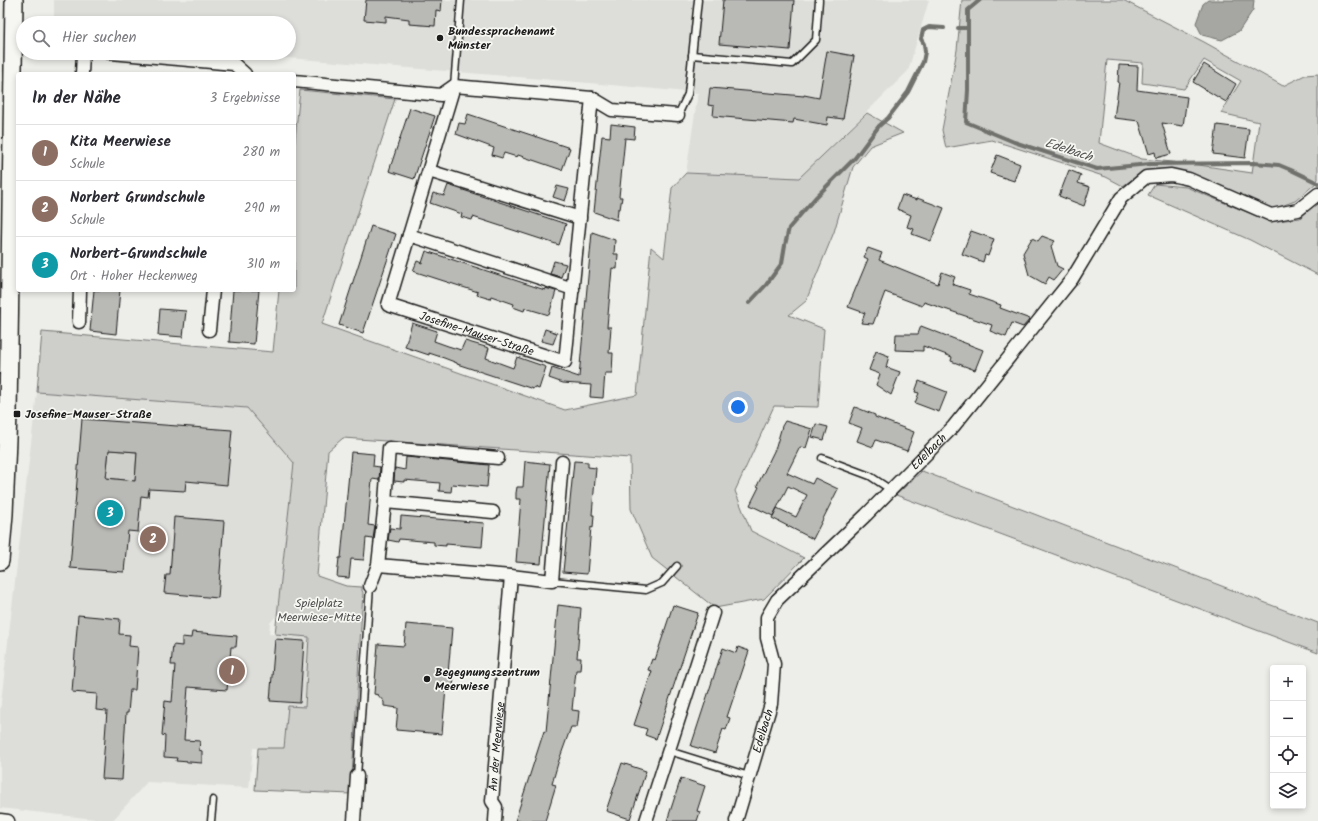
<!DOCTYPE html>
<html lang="de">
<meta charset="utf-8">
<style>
:root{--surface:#fff;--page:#f7f7f7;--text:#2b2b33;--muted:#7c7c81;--line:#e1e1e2;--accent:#1c1c1c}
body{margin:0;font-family:Kalam,sans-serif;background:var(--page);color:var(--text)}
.controls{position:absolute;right:12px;bottom:12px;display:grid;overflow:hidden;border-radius:4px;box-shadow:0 2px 6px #0003}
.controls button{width:36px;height:36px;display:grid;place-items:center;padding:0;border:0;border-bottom:1px solid var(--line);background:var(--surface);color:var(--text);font:20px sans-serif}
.you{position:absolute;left:738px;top:407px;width:14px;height:14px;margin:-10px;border:3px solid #fff;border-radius:50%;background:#1a73e8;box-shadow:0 0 0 6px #1a73e833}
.badge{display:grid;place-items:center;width:26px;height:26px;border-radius:50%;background:var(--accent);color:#fff;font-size:13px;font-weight:700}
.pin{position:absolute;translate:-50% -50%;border:2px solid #fff;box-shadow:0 1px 4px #0006}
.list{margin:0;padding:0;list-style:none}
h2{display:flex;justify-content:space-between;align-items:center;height:52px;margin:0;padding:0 16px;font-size:17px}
h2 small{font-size:13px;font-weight:400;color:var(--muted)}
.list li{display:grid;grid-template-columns:26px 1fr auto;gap:12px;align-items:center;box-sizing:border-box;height:56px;padding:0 16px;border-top:1px solid var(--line)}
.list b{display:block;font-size:15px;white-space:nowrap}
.list p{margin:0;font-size:13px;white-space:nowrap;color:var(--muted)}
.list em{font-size:13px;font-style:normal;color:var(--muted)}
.icon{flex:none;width:22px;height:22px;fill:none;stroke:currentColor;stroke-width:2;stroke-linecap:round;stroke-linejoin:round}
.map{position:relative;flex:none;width:1318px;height:821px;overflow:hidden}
.search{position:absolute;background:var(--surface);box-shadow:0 2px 6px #0003;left:16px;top:16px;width:280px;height:44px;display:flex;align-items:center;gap:10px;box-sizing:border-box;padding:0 14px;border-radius:22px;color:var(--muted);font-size:15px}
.panel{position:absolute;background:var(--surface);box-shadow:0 2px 6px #0003;left:16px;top:72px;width:280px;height:220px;border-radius:4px}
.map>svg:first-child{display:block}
</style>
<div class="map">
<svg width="1318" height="821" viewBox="0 0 1318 821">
<rect width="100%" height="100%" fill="#edede9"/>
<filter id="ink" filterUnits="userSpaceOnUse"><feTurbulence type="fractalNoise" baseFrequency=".025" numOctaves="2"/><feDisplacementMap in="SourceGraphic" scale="8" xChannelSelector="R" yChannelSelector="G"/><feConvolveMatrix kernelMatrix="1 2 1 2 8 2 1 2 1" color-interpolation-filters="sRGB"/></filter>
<g filter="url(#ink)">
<g fill="#ddddda">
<path d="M54,0H929L908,71L799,179L686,173L698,93L589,83L228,53H289V23H54Z"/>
<path d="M37,392L247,408L294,464L277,615L270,623L269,634L309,636L305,707L288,706L284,748H253L249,788L147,782L112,821L0,808V711Z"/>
</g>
<g fill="#cececb" stroke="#757574" fill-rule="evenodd">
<path d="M962,0H1123L1204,42L1283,86L1305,75L1318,74V179L1316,183L1295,201L1273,209L1171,169L1143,172L1123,186L1106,177L992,140L946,148L942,130L957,50ZM1107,60L1143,63L1142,83L1184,89L1204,60L1241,81L1221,113L1259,122L1252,173L1192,164L1142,159L1099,143Z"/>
<path d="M300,90L395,99L322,324L565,410L637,395L651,247L664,258L672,188L686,173L799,178L867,113L903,133L870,146L853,167L834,232L806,301L789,315L824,329L818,407L774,406L735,491L751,531L804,558L764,599L715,608L652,558L631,509L630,458L343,438L328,451L317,576L346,586L362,587V591L363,592L351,794L255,790L258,748H284L288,706L305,707L309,637L275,634L294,463L247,408L37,392L42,332L273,352L279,290H294V149Z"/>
<path d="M1155,184L1186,187L1271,222L1300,218L1318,202V275L1250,240L1148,195Z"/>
<path d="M109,450L137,452L135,481L106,478Z"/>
<path d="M922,471L1318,623V653L896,495Z"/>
</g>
<path fill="#a6a6a3" stroke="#6f6f6d" d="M1208,0H1254L1253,10L1239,31L1222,40L1202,35L1196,23L1203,4Z"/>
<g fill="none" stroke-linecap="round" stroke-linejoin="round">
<g stroke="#6f6f6d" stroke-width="4">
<path d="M980,0L968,10V90L966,122L1014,142L1097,169L1150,164L1253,163L1279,165L1291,170L1318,183"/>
<path d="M958,28H968"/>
<path d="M749,303L766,285L782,263L785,245L789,228L815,198L855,158L879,126L888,118L908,92L923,62L925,52L924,44L921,39L923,30L929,27L944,28"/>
</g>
</g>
<g fill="#b9b9b6" stroke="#1c1c1c" fill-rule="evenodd">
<path d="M366,0H442L441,11L436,10L435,26L409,24V19L386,16V22L364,20Z"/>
<path d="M723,0H794L790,50L719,44Z"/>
<path d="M827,51L854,56L843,119L828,117L827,125L794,119L793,123L713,116L714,106L708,105L710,88L804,96V95L819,98Z"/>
<path d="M1204,64L1236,84L1226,102L1193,82Z"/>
<path d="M1119,65L1138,66L1137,90L1187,97L1183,126L1162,123L1171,154L1156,158L1155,152L1149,154L1139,121L1114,118L1119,82H1118Z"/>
<path d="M410,108L435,116L414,179L389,171Z"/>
<path d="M468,114L570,148L562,170L518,155L517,157L504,153L502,158L492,155L494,148L456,134L459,123L465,124Z"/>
<path d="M611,124L635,127L634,139L625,138L619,197H622L620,209H618L617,220L594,212L602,136L610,137Z"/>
<path d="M1217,125L1249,129L1245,158L1213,154Z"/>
<path d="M997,155L1020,164L1014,181L990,173Z"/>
<path d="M1069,170L1081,175L1078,183L1090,187L1084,206L1059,196Z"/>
<path d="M448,185L566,224L559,245L473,217L472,220L461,217L462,214L430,203L433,193L444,196Z"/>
<path d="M557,186L569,189L565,201L553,197Z"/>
<path d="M902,195L917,200V198L944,208L931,241L912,234L914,229L907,227L911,215L897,209Z"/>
<path d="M371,226L396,234L363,333L339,325Z"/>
<path d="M971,231L994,239L988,256L985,255L983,262L962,254Z"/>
<path d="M592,232L615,240L614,254H618L617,269L612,268L607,327H611L609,353H613L612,373H605L603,398L590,397L591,385L563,383L549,378L552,368L579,377Z"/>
<path d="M1042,236L1055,241L1051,246L1057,266L1063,269L1054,280L1049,277L1045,284L1029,275L1023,253L1032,238L1038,241Z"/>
<path d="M868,248L882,253L879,260L938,284L942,272L955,277L952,284L970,290L969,294L1001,305L1000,308L1030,319L1023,327L1012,323L1006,337L990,331L992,325L924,302L922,306L885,292L873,324L861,323L865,313L848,307L868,259L864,257Z"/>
<path d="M426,251L545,290V288L556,291L549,315L525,308L524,311L513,307L514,304L491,296L490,299L477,295L478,292L413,271L417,261L422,263Z"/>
<path d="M554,261L566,264L561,277L550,274Z"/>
<path d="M94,290H120L116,334L90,331Z"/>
<path d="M233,290H259L254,344L229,342Z"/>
<path d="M160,309L186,311L183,337L158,335Z"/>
<path d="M412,323L437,331L434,341L448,346L461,350L465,341L489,348L486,358L513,368L517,357L546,367L539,389L534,387L533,389L457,364V363L444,358L429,353V355L405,347Z"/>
<path d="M921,326L983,350L975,370L951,361L952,357L923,346V351L895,350L896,334H918Z"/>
<path d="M545,329L557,333L553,344L541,341Z"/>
<path d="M876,351L889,356L886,367L900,372L891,395L876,385L880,374L869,370Z"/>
<path d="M919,381L947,392L939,412L915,403L919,393L915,392Z"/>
<path d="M855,407L875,415V417L914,432L907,451L876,440L873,447L857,441L862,428L849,423Z"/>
<path d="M82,419L232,430L227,485L186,481L185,491L149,489L148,497L141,496L138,532L128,531L124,572L70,568ZM109,450L137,452L135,481L106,478Z"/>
<path d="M785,421L812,429L806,448L800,447L787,473L812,484L815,478L838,489L813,539L772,518L777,508L796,517L807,495L788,486L773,516L750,505L759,487L757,486L776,447L782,426Z"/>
<path d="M816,424L828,427L824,440L812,437Z"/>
<path d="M351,452L374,454L373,466L380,467L379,480L372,479L369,514L368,525L375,526L373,539L366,538L364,560L351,559L349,578L337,577L339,558H341Z"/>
<path d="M406,457L489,465L487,487L452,484L451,492L439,491L440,483L404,480V482L394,481L395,468L405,470Z"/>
<path d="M525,461L550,464L541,564L516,562L521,499H516V493L517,487H523Z"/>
<path d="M574,461L588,462V467L596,468L592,515H594L593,528L591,527L587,574L563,572Z"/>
<path d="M401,516L484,523L482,547L446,544V546L434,545V542L399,539L398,542L388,540L390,528L400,529Z"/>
<path d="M174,517L224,521L218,598L164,593L166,575H170Z"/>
<path d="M558,605L581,608L577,658H581L580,670H576L572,710L579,711L578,721L577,727H571L558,763L552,784L556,785L545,821H515L544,731L546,732Z"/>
<path d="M673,605L698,613L656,739L645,735L647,729L634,725L652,671L648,670L652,659L655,660Z"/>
<path d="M78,615L120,619L119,634L130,635L129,646L138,647L135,690H130L128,713H126L122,780L102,779L107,711L96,710L97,694L72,692Z"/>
<path d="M406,624L452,628L448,674L454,675L453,689L446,688L442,734L396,730L398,708L384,706V702L378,695L374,694L378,644L404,646Z"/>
<path d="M192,632L237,636L236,647H231L227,690L188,687L184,740L200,741L199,750L202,751V763L176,761L177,758L164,757L165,736L162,735L165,701L172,702L175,665H171L173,645L182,646V637L191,638Z"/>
<path d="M275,639L304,641L300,703L270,701Z"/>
<path d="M738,647L749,651L727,717L730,718L726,730L723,729L715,753L691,746L723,648L736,653Z"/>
<path d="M622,763L646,771L630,819L606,811Z"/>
<path d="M681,778L705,786L697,811L700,812L697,821H667Z"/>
</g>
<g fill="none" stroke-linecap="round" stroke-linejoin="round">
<defs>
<g id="lane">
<path d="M692,55L792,64L816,40L819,0"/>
<path d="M454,86L461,0"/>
<path d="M678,115L688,94L698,0"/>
<path d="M822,458L870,476L891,490"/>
<path d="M552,581L646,590L662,583L677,566"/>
<path d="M669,751L749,776"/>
<path d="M357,776L370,586"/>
<path d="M211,821L213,800"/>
</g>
<g id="street">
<path d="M111,53L234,64L245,74"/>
<path d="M82,74L83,53"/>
<path d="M294,81L441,95L454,86L592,98L612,110L678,115"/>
<path id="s1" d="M454,86L388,305L565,362L592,98"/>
<path d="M429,171L580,218"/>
<path d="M409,235L573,289"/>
<path d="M79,322L80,290"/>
<path d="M209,330L213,290"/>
<path d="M498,458L389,448L385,502L378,565L511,576"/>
<path d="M385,502L493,512"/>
<path d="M370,586L378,565"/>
<path d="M0,820L8,821"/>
<path d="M354,821L357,776"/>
<path id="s2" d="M495,821L496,807L492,801L511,576L552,581L562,462"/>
<path d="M646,821L713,613"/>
<path id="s3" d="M736,821L771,704L774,664L767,638V617L777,600L866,515L953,427L1072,279L1121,198L1146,177L1171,175L1189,179L1271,215L1298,210L1318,194"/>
</g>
<path id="secondary" d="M0,561L4,514L8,414L14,0"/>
</defs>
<use href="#lane" stroke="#1c1c1c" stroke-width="9"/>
<use href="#street" stroke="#1c1c1c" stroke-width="15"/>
<use href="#secondary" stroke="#1c1c1c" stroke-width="20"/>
<use href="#lane" stroke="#f6f6f2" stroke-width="6"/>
<use href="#street" stroke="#f6f6f2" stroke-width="12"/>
<use href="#secondary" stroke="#f6f6f2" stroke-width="17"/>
</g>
</g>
<g fill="#1c1c1c" stroke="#f6f6f2" stroke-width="1.5">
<circle cx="440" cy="38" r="4"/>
<rect x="13" y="410" width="8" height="8" rx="2"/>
<circle cx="427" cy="679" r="4"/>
</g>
<g text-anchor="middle" stroke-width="3.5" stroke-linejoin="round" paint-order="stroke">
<g font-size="12" font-weight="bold" fill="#1c1c1c" stroke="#f6f6f2" text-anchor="start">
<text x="448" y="35">Bundessprachenamt<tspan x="448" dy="14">Münster</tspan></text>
<text x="25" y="418">Josefine-Mauser-Straße</text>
<text x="435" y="676">Begegnungszentrum<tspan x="435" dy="14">Meerwiese</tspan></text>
</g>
<g font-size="12" fill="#1c1c1c" stroke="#f6f6f2">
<text dy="4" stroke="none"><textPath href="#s1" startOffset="322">Josefine-Mauser-Straße</textPath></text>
<text dy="4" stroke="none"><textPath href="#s3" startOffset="442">Edelbach</textPath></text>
<text dy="4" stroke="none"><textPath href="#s3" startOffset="94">Edelbach</textPath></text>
<text dy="4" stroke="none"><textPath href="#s2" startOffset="76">An der Meerwiese</textPath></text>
</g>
<g font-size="12" fill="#515151" stroke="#f6f6f2">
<text x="319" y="607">Spielplatz<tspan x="319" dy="14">Meerwiese-Mitte</tspan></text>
</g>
<g font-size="13" font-style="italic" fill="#535352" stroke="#f6f6f2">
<text transform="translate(1069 149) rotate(18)" y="5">Edelbach</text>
</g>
</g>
</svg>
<div class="controls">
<button>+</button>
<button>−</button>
<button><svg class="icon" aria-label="locate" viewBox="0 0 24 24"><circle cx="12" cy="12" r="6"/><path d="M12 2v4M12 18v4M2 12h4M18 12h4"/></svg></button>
<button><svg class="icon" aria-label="layers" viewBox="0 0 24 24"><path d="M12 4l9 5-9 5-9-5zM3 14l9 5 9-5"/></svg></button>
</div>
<div class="you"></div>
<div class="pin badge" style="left:232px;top:671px;background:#8d6e63">1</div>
<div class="pin badge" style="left:153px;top:539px;background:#8d6e63">2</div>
<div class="pin badge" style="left:110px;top:513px;background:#0f9aa8">3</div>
<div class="search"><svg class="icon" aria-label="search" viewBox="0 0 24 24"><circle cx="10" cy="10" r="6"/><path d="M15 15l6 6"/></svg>Hier suchen</div>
<section class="panel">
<h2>In der Nähe<small>3 Ergebnisse</small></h2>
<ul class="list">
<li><span class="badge" style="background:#8d6e63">1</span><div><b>Kita Meerwiese</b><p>Schule</p></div><em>280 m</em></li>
<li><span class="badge" style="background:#8d6e63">2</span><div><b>Norbert Grundschule</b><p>Schule</p></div><em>290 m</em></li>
<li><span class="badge" style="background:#0f9aa8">3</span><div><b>Norbert-Grundschule</b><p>Ort · Hoher Heckenweg</p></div><em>310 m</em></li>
</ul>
</section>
</div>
